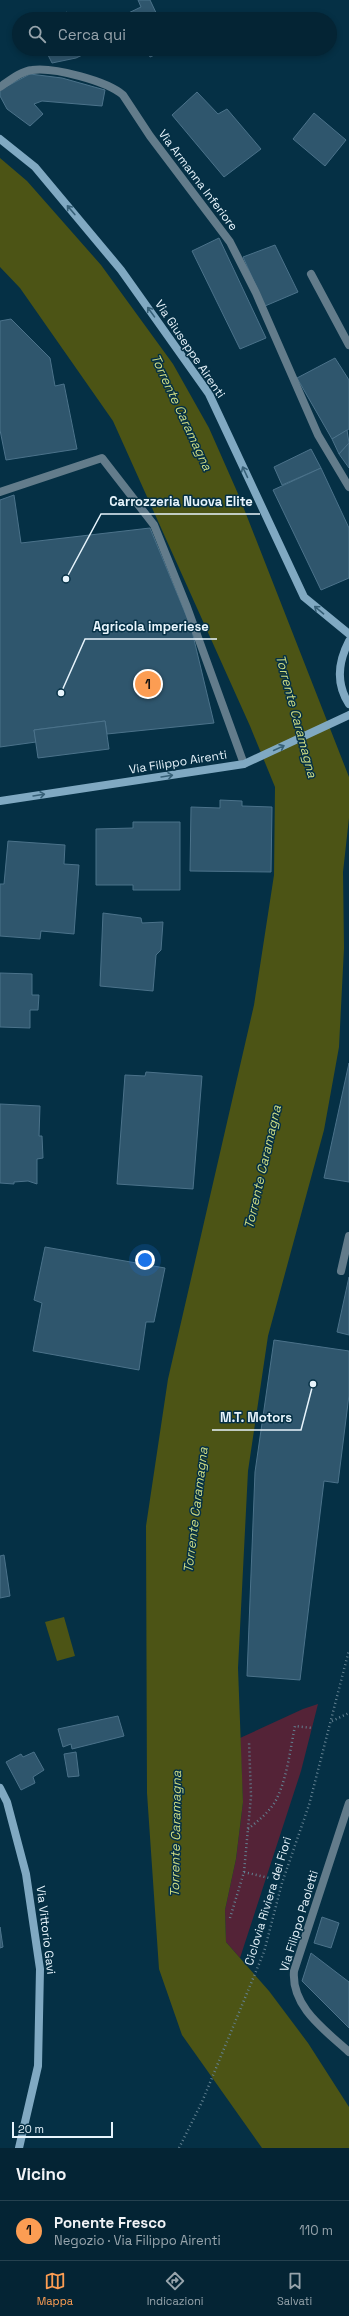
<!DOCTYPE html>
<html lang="it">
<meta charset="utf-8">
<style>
:root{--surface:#042434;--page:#0d2c3c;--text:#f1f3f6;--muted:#97a4ac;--line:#25414f;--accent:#fc9d53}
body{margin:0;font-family:"Space Grotesk",sans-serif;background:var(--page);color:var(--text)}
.scale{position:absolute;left:12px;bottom:10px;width:101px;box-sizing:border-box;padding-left:4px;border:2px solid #e7f4fc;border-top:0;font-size:11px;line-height:14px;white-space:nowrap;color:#e7f4fc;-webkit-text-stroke:3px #053045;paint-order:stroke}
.you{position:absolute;left:145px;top:1260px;width:14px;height:14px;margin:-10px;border:3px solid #fff;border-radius:50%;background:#1a73e8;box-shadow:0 0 0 6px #1a73e833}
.badge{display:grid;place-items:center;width:26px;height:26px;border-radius:50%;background:var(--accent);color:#111;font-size:13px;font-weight:700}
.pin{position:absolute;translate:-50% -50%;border:2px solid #fff;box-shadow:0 1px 4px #0006}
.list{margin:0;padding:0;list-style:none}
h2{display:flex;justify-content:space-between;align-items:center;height:52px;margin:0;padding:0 16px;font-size:17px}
h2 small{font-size:13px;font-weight:400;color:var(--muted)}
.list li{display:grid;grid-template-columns:26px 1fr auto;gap:12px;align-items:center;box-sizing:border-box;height:60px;padding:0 16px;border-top:1px solid var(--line)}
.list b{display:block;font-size:15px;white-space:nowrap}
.list p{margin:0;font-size:13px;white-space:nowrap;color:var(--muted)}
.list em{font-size:13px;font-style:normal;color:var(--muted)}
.icon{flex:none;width:22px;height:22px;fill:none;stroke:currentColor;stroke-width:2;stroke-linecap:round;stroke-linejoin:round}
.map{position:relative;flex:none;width:349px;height:2148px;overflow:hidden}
.search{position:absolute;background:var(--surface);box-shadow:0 2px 6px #0003;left:12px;right:12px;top:12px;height:44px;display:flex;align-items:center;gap:10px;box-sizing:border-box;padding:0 14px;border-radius:22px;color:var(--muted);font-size:15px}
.sheet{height:112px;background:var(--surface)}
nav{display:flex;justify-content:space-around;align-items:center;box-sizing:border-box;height:56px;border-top:1px solid var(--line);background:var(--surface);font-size:11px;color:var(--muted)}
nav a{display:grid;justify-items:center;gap:2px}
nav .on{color:var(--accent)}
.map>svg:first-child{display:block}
</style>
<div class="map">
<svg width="349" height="2148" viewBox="0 0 349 2148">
<rect width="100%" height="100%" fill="#053045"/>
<path fill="#542337" d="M318,1704L301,1771L240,1958L226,1942L225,1910L236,1859L243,1802L240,1738L303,1709Z"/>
<g fill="#4c5415">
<path d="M0,158L27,181L101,265L173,364L209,428L239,496L349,777V818L343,872L344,948L339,1047L324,1130L268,1336L248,1471L238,1668L243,1802L236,1859L225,1910L226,1942L269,1991L308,2043L349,2107V2148H262L182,2035L159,1969L147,1793L146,1526L168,1379L254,1005L274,875L275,787L250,726L113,421L20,288L0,267Z"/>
<path d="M64,1617L75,1656L57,1661L45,1622Z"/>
</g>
<g fill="#2f566d" stroke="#4b728a">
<path d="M138,0H150L159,19H121L120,17L141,7Z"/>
<path d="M67,12L70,19H53Z"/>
<path d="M45,49H95L76,58L52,63Z"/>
<path d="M146,49H166V50L150,57Z"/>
<path d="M30,74L62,78L105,90L102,106L42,101L34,104L43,114L30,126L7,109L0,96V90Z"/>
<path d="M197,92L218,114L227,109L261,149L224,177L172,115Z"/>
<path d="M314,113L346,140L325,166L293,139Z"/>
<path d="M219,238L266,338L240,349L192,251Z"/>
<path d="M275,245L298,292L265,306L243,257Z"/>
<path d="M11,319L50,358L55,386L64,384L77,449L6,460L0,430V321Z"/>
<path d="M335,358L349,380V429L332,439L297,378Z"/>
<path d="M347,430L349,443L339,454L332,439Z"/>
<path d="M349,443V468L339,454Z"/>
<path d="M311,449L321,468L282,485L274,467Z"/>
<path d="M321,468L349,528V578L321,590L273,490Z"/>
<path d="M14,495L21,543L150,528L191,627L214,723L107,734L105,721L34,730L36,742L0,747V500Z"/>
<path d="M105,721L109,749L38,758L34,730Z"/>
<path d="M220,800L242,801V806L272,807L271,872L190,871L191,807L220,808Z"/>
<path d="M133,822H180V890H133V885H96V829L133,828Z"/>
<path d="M8,841L65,845L64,864L79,865L74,934L41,931L40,939L0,936V884H4Z"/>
<path d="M103,913L141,918L142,923L163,922L161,950L156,955L153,991L100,986Z"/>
<path d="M0,973L32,974V995H39L38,1010H30V1028L0,1027Z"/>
<path d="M349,1063V1182L324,1178Z"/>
<path d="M146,1072L202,1076L193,1189L117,1184L125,1075L145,1076Z"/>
<path d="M0,1104L40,1106L39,1136H42L43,1158L37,1159V1184L28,1181L14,1182V1184L0,1183Z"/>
<path d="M45,1247L165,1268L154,1322H146L139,1370L33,1351L42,1303L34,1300Z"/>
<path d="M349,1277V1335L337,1332Z"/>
<path d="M274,1340L349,1351V1395L338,1483L324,1481L300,1680L247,1676L255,1472Z"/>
<path d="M4,1555L10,1596L0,1598V1556Z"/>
<path d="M118,1716L124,1736L72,1749L71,1744L63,1747L58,1729Z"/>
<path d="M34,1752L44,1770L33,1777L35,1783L21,1790L6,1762L21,1754L23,1757Z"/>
<path d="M76,1752L79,1776L68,1777L64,1754Z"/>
<path d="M322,1917L339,1923L331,1948L314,1943Z"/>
<path d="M0,1927L3,1947L0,1948Z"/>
<path d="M311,1953L349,1982V2028L302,1981Z"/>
</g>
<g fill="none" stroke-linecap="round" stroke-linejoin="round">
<g stroke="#638191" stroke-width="2.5" stroke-dasharray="1 3" stroke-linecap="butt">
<path d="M332,1721L349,1713"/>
<path d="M248,1829C258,1821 268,1813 275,1802C287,1780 290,1750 295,1726L312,1728"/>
<path d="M244,1872L269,1878"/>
<path d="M230,1918L244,1872L251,1796L249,1741"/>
<path d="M179,2148L202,2102L264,1952L282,1883L309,1805L349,1650"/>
</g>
<path stroke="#637c8b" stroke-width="8" d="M341,1271L349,1236"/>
<g stroke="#637c8b" stroke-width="8">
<path d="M0,87C9,81 21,71 32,70C54,67 107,81 123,95L150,136L230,242L256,293L318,435L349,487"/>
<path d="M311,274L349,345"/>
<path d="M0,492L102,458L154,525L187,607L244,764"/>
<path d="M349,1803L294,1971C291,2007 325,2030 349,2052"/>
</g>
<g stroke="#80a9c2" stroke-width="8">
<path d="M0,139L35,167L121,270L209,394L304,597L349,634"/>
<path d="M349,641C338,662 336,684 349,704"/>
<path d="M0,801L244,764L349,715"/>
<path d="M0,1788L7,1802L26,1874L40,1969L38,2066L19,2148"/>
</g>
</g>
<defs><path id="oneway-shaft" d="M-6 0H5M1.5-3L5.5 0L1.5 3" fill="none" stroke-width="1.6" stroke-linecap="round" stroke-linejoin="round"/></defs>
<g stroke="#366077">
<use href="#oneway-shaft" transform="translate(71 210) rotate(-130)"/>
<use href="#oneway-shaft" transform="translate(151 312) rotate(-126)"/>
<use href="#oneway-shaft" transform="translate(245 472) rotate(-115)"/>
<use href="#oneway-shaft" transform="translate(319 610) rotate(-140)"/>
<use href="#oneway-shaft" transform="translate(279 748) rotate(-25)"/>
<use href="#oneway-shaft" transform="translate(167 776) rotate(-9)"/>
<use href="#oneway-shaft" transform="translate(39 795) rotate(-9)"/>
</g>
<g text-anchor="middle" stroke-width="3" stroke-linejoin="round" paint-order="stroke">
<g font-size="12" fill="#e7f4fc" stroke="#053045">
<text transform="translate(198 180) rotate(53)" y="4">Via Armanna Inferiore</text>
<text transform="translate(190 349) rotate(56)" y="4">Via Giuseppe Airenti</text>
<text transform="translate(178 762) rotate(-9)" y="4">Via Filippo Airenti</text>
<text transform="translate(268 1901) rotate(-73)" y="4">Ciclovia Riviera dei Fiori</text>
<text transform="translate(299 1921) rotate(-73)" y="4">Via Filippo Paoletti</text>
<text transform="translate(46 1930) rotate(83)" y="4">Via Vittorio Gavi</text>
</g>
<g font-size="13" font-style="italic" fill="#cedc83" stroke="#053045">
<text transform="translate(182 412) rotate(65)" y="5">Torrente Caramagna</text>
<text transform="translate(297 716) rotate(75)" y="5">Torrente Caramagna</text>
<text transform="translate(262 1167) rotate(-77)" y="5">Torrente Caramagna</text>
<text transform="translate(195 1510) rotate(-83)" y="5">Torrente Caramagna</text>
<text transform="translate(175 1834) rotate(-89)" y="5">Torrente Caramagna</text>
</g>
</g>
<path fill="none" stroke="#e7f4fc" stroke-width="1.5" d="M66 579L101 514H260M61 693L85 639H217M313 1384L301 1430H212"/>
<g fill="#e7f4fc" stroke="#053045" stroke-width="1.5">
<circle cx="66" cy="579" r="4"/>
<circle cx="61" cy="693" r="4"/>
<circle cx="313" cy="1384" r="4"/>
</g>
<g font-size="13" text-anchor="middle" font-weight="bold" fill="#e7f4fc" stroke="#053045" stroke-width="3" stroke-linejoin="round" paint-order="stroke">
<text x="181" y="506">Carrozzeria Nuova Elite</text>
<text x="151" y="631">Agricola imperiese</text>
<text x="256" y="1422">M.T. Motors</text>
</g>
</svg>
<div class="scale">20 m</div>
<div class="you"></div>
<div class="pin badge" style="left:148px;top:684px">1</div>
<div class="search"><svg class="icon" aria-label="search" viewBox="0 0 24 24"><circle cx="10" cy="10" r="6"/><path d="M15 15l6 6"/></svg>Cerca qui</div>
</div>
<section class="sheet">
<h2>Vicino<small></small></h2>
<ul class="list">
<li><span class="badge">1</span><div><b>Ponente Fresco</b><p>Negozio · Via Filippo Airenti</p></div><em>110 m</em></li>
</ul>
</section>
<nav>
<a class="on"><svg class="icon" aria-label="map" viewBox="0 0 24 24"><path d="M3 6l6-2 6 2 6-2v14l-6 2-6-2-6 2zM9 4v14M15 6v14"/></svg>Mappa</a>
<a><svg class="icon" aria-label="directions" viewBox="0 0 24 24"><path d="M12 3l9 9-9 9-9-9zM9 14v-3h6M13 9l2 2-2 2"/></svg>Indicazioni</a>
<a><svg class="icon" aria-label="saved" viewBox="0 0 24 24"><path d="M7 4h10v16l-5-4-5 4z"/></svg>Salvati</a>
</nav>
